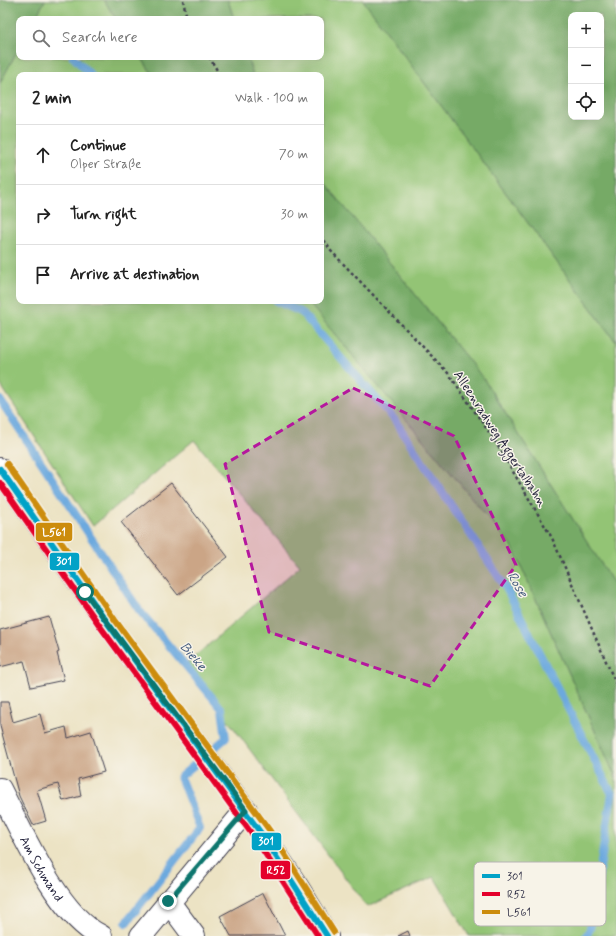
<!DOCTYPE html>
<meta charset="utf-8">
<style>
:root{--surface:#fff;--page:#f6f6f6;--text:#222;--muted:#767676;--line:#e0e0e0}
body{margin:0;font-family:Mynerve,sans-serif;background:var(--page);color:var(--text)}
.controls{position:absolute;right:12px;top:12px;display:grid;overflow:hidden;border-radius:8px;box-shadow:0 4px 16px #0002}
.controls button{width:36px;height:36px;display:grid;place-items:center;padding:0;border:0;border-bottom:1px solid var(--line);background:var(--surface);color:var(--text);font:20px sans-serif}
.stop{position:absolute;width:12px;height:12px;margin:-9px;border:3px solid #0f766e;border-radius:50%;background:#fff}
.stop.end{background:#0f766e;border-color:#fff;box-shadow:0 1px 4px #0008}
.list{margin:0;padding:0;list-style:none}
h2{display:flex;justify-content:space-between;align-items:center;height:52px;margin:0;padding:0 16px;font-size:17px}
h2 small{font-size:13px;font-weight:400;color:var(--muted)}
.list li{display:grid;grid-template-columns:26px 1fr auto;gap:12px;align-items:center;box-sizing:border-box;height:60px;padding:0 16px;border-top:1px solid var(--line)}
.list b{display:block;font-size:15px;white-space:nowrap}
.list p{margin:0;font-size:13px;white-space:nowrap;color:var(--muted)}
.list em{font-size:13px;font-style:normal;color:var(--muted)}
.icon{flex:none;width:22px;height:22px;fill:none;stroke:currentColor;stroke-width:2;stroke-linecap:round;stroke-linejoin:round}
.map{position:relative;flex:none;width:616px;height:936px;overflow:hidden}
.search{position:absolute;background:var(--surface);box-shadow:0 4px 16px #0002;left:16px;top:16px;width:308px;height:44px;display:flex;align-items:center;gap:10px;box-sizing:border-box;padding:0 14px;border-radius:8px;color:var(--muted);font-size:15px}
.panel{position:absolute;background:var(--surface);box-shadow:0 4px 16px #0002;left:16px;top:72px;width:308px;height:232px;border-radius:8px}
.map>svg:first-child{display:block}
</style>
<div class="map">
<svg width="616" height="936" viewBox="0 0 616 936">
<rect width="100%" height="100%" fill="#f7f3e8"/>
<filter id="ink" filterUnits="userSpaceOnUse"><feTurbulence type="fractalNoise" baseFrequency=".025" numOctaves="2"/><feDisplacementMap in="SourceGraphic" scale="8" xChannelSelector="R" yChannelSelector="G"/><feConvolveMatrix kernelMatrix="1 2 1 2 8 2 1 2 1" color-interpolation-filters="sRGB"/></filter>
<filter id="wash" filterUnits="userSpaceOnUse"><feTurbulence type="fractalNoise" baseFrequency=".012" numOctaves="4" result="noise"/><feDisplacementMap in="SourceGraphic" scale="16" xChannelSelector="R" yChannelSelector="G"/><feGaussianBlur stdDeviation="0.9" result="paint"/><feColorMatrix in="noise" values="0 0 0 0 0 0 0 0 0 0 0 0 0 0 0 0 0 1.4 0 .05"/><feComposite in="paint" operator="in"/></filter>
<g filter="url(#wash)">
<rect width="100%" height="100%" fill="#ece3c4"/>
<g fill="#93c475" stroke="#5a7358">
<path d="M45,0H104L116,19H35Z"/>
<path d="M228,0H363L616,342V587L483,378L321,178V75H253L247,57H321V19H234Z"/>
<path d="M19,48V57H141L153,75H19V301H307L512,546L616,778V936H469L434,877L367,907L186,664L300,566L194,440L93,526L0,384V83Z"/>
</g>
<g fill="#76aa66" stroke="#4c6650" fill-rule="evenodd">
<path d="M0,0H45L35,19H19V48L0,83Z"/>
<path d="M104,0H228L234,19H116Z"/>
<path d="M363,0H616V342ZM571,15H601V117H571Z"/>
<path d="M141,57H247L253,75H153Z"/>
<path d="M321,178L483,378L616,587V778L512,546L307,301H321Z"/>
</g>
<g fill="none" stroke-linecap="round" stroke-linejoin="round">
<g stroke="#6ca9de" stroke-width="8">
<path d="M73,57L91,75"/>
<path d="M276,301L301,312L394,419L506,588L612,794L590,929L586,936"/>
<path d="M0,400L139,610L222,709L226,738L180,777L200,828L126,923"/>
</g>
</g>
<g id="blocks">
<g fill="#cba586">
<path d="M171,483L228,557L178,595L121,522Z"/>
<path d="M49,617L59,652L57,653L64,680L31,687L24,661L0,667V630Z"/>
<path d="M0,702H8L13,722L40,714L45,733L66,727L68,738L91,731L104,772L78,779L81,796L63,801L58,784L37,790L46,821L33,825L19,796L0,726Z"/>
<path d="M263,893L285,936H231L220,916Z"/>
<path d="M408,931L410,936H398Z"/>
</g>
</g>
</g>
<g filter="url(#ink)">
<use href="#blocks" fill-opacity="0" stroke="#403f50" stroke-width="1"/>
<g fill="none" stroke-linecap="round" stroke-linejoin="round">
<defs>
<g id="minor">
<path id="s1" d="M0,789C21,830 58,916 101,936"/>
<path d="M168,901L194,936"/>
<path d="M141,936L246,810"/>
</g>
<path id="major" d="M0,469C48,539 96,608 146,676C209,762 275,844 327,936"/>
</defs>
<use href="#minor" stroke="#403f50" stroke-width="24"/>
<use href="#major" stroke="#403f50" stroke-width="24"/>
<g stroke="#403f50" stroke-width="2.5" stroke-dasharray="3 3" stroke-linecap="butt">
<path d="M183,0L187,19"/>
<path d="M209,57L220,75"/>
<path d="M321,235L331,251L449,374L495,441L552,538L616,684"/>
</g>
<use href="#minor" stroke="#fff" stroke-width="22"/>
<use href="#major" stroke="#fff" stroke-width="22"/>
<defs>
<path id="bus-1" d="M0,469L109,625L263,836L327,936"/>
<path id="bus-2" d="M0,483L102,629L257,841L318,936"/>
<path id="bus-3" d="M7,464L115,620L270,831L334,932"/>
</defs>
<use href="#bus-1" stroke="#f7f3e8" stroke-width="9"/>
<use href="#bus-2" stroke="#f7f3e8" stroke-width="9"/>
<use href="#bus-3" stroke="#f7f3e8" stroke-width="9"/>
<use href="#bus-1" stroke="#02a2c7" stroke-width="6"/>
<use href="#bus-2" stroke="#e4002b" stroke-width="6"/>
<use href="#bus-3" stroke="#cc8c0c" stroke-width="6"/>
</g>
</g>
<g fill="none" stroke-linecap="round" stroke-linejoin="round" filter="url(#ink)">
<path stroke="#0f766e" stroke-width="5" d="M85,592L246,810L168,901"/>
</g>
<path fill="#b5179e" fill-opacity="0.2" stroke="#b5179e" stroke-width="3" stroke-dasharray="8 5" stroke-linejoin="round" d="M353,388L454,436L516,565L430,686L269,632L225,464Z"/>
<g text-anchor="middle" stroke-width="3" stroke-linejoin="round" paint-order="stroke">
<g font-size="13" fill="#22223b" stroke="#f7f3e8">
<text transform="translate(501 438) rotate(57)" y="5">Alleenradweg Aggertalbahn</text>
<text dy="5" stroke="none"><textPath href="#s1" startOffset="90">Am Schmand</textPath></text>
</g>
<g font-size="14" font-style="italic" fill="#40587c" stroke="#f7f3e8">
<text transform="translate(518 584) rotate(60)" y="5">Rose</text>
<text transform="translate(194 656) rotate(50)" y="5">Bieke</text>
</g>
</g>
<rect x="474" y="862" width="132" height="64" rx="6" fill="#f7f3e8" stroke="#b7b4b4" stroke-width="1"/>
<rect x="482" y="874" width="18" height="4" fill="#02a2c7"/>
<rect x="482" y="892" width="18" height="4" fill="#e4002b"/>
<rect x="482" y="910" width="18" height="4" fill="#cc8c0c"/>
<g font-size="11" fill="#22223b">
<text x="507" y="880">301</text>
<text x="507" y="898">R52</text>
<text x="507" y="916">L561</text>
</g>
<g stroke="#f7f3e8" stroke-width="1.5">
<rect x="35" y="522" width="38" height="20" rx="4" fill="#cc8c0c"/>
<rect x="49" y="552" width="31" height="19" rx="4" fill="#02a2c7"/>
<rect x="251" y="832" width="31" height="19" rx="4" fill="#02a2c7"/>
<rect x="260" y="860" width="31" height="20" rx="4" fill="#e4002b"/>
</g>
<g font-size="11" text-anchor="middle" font-weight="bold" fill="#fff">
<text x="54" y="536">L561</text>
<text x="64" y="565">301</text>
<text x="266" y="845">301</text>
<text x="276" y="874">R52</text>
</g>
</svg>
<div class="controls">
<button>+</button>
<button>−</button>
<button><svg class="icon" aria-label="locate" viewBox="0 0 24 24"><circle cx="12" cy="12" r="6"/><path d="M12 2v4M12 18v4M2 12h4M18 12h4"/></svg></button>
</div>
<div class="stop" style="left:85px;top:592px"></div>
<div class="stop end" style="left:168px;top:901px"></div>
<div class="search"><svg class="icon" aria-label="search" viewBox="0 0 24 24"><circle cx="10" cy="10" r="6"/><path d="M15 15l6 6"/></svg>Search here</div>
<section class="panel">
<h2>2 min<small>Walk · 100 m</small></h2>
<ul class="list">
<li><svg class="icon" aria-label="ahead" viewBox="0 0 24 24"><path d="M12 20V5M6 11l6-6 6 6"/></svg><div><b>Continue</b><p>Olper Straße</p></div><em>70 m</em></li>
<li><svg class="icon" aria-label="right" viewBox="0 0 24 24"><path d="M7 20v-9h11M14 6l5 5-5 5"/></svg><div><b>Turn right</b></div><em>30 m</em></li>
<li><svg class="icon" aria-label="arrive" viewBox="0 0 24 24"><path d="M6 21V4h12l-3 4 3 4H6"/></svg><div><b>Arrive at destination</b></div></li>
</ul>
</section>
</div>
